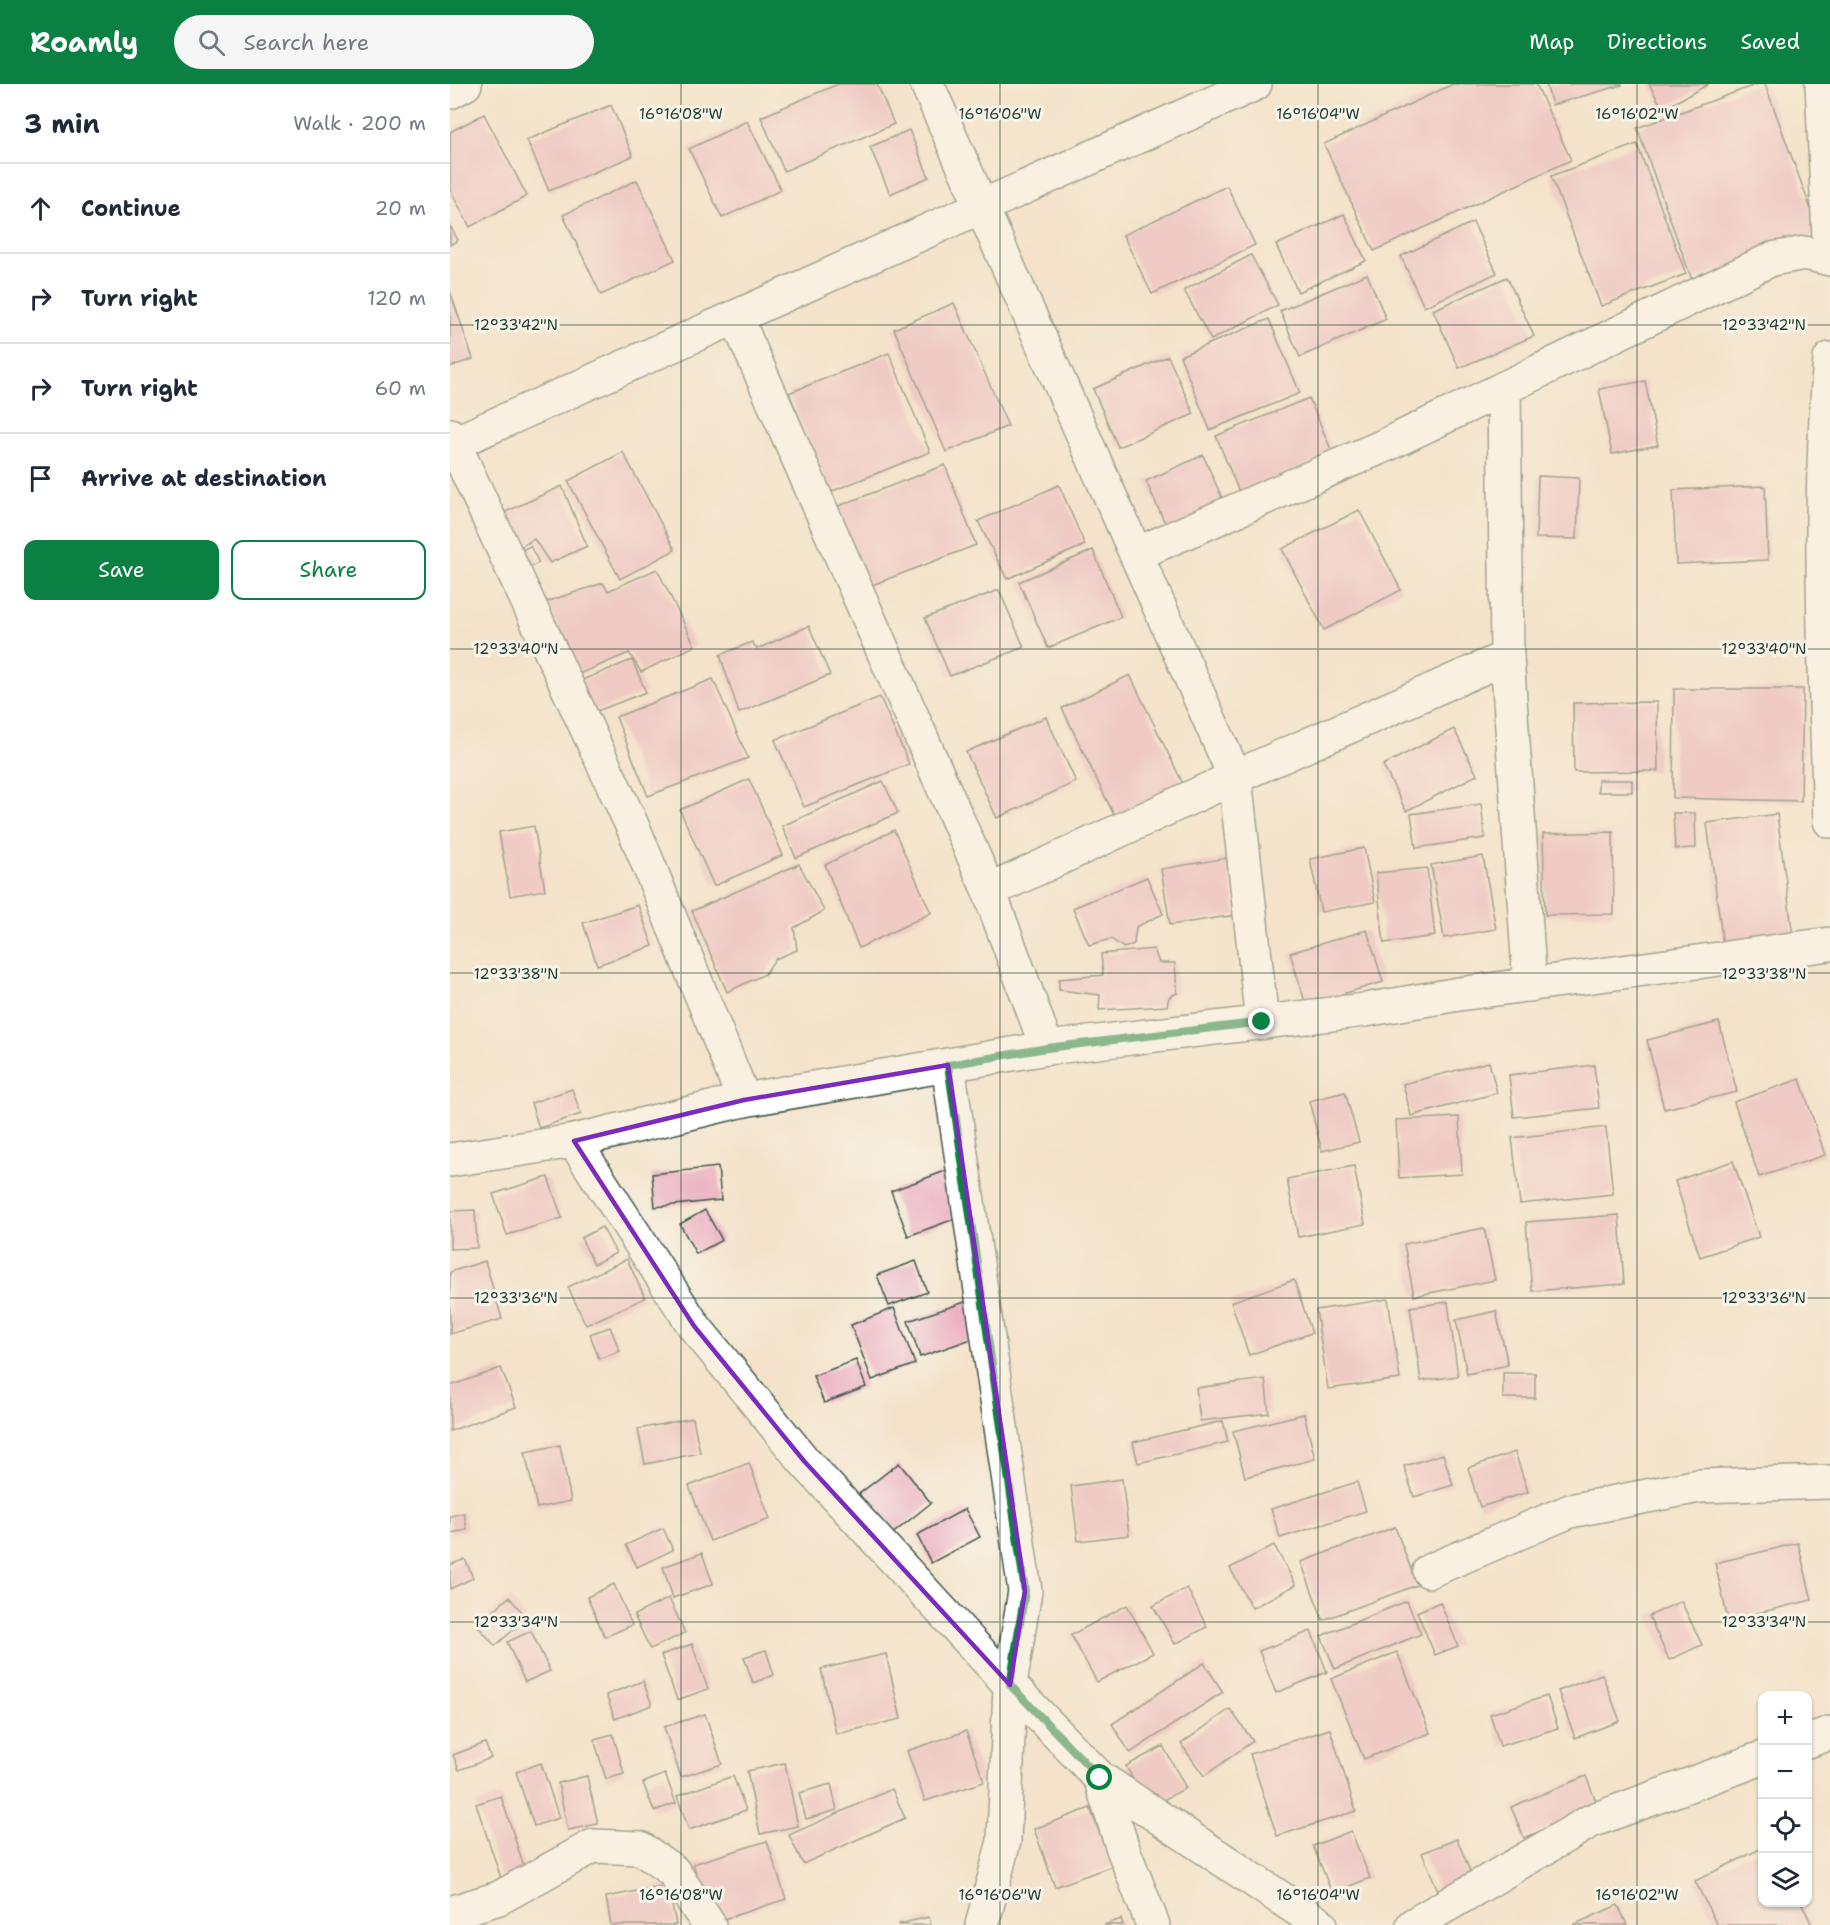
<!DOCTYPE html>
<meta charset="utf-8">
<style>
:root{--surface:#fff;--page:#f6f6f7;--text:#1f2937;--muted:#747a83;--line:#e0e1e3;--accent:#0b8043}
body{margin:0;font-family:"Shantell Sans",sans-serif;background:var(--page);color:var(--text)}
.controls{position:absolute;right:18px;bottom:18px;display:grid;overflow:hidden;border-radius:12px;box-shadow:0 2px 4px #0004}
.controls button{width:54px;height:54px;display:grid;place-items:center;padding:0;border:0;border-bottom:2px solid var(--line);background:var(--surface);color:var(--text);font:30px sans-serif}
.stop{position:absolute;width:18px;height:18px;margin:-14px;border:4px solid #0b8043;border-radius:50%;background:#fff}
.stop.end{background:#0b8043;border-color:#fff;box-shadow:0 2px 6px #0008}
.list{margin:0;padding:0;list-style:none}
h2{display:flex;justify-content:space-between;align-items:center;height:78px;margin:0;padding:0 24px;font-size:26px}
h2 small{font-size:20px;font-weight:400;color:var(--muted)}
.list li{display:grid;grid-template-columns:39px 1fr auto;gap:18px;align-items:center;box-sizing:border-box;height:90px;padding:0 24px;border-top:2px solid var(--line)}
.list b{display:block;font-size:22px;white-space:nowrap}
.list em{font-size:20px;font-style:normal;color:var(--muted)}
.actions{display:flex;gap:12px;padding:18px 24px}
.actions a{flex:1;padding:14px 0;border:2px solid var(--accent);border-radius:12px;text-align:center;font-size:21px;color:var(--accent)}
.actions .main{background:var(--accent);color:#fff}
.icon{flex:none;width:33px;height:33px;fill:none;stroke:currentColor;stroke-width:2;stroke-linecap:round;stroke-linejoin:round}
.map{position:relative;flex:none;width:1380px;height:1841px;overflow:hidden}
header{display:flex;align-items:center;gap:36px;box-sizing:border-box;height:84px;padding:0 30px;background:var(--accent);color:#fff}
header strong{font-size:28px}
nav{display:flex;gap:33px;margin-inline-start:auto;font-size:21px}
.search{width:420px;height:54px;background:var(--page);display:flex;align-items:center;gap:15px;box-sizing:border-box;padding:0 21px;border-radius:33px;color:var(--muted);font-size:22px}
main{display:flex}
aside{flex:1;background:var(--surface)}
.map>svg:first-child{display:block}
</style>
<header>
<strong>Roamly</strong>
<div class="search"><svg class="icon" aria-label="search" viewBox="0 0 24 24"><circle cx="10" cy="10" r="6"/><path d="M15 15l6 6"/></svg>Search here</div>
<nav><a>Map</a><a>Directions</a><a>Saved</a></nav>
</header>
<main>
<aside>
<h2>3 min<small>Walk · 200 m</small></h2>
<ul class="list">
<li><svg class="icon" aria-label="ahead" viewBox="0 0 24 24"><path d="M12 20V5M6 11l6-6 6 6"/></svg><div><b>Continue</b></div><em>20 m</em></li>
<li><svg class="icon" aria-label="right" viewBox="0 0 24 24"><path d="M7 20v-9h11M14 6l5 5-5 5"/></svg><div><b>Turn right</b></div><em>120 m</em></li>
<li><svg class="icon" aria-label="right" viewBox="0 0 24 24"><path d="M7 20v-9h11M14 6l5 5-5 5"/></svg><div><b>Turn right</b></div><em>60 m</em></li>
<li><svg class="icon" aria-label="arrive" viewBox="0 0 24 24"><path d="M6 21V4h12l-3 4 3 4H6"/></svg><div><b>Arrive at destination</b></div></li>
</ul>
<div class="actions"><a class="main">Save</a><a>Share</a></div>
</aside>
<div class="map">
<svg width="1380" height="1841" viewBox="0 0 1380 1841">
<rect width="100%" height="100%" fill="#f7f3e8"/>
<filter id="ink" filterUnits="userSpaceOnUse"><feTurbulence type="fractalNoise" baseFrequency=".0167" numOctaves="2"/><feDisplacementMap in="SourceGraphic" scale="12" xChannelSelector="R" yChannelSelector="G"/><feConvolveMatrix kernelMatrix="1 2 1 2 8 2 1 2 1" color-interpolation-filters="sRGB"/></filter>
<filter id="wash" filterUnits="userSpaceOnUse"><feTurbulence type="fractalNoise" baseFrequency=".008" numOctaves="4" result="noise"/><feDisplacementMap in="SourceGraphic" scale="24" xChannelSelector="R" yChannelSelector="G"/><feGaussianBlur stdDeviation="1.35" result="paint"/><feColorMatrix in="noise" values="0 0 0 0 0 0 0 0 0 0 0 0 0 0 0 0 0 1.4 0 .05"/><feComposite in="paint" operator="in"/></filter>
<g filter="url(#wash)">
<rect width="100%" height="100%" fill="#f4e3ca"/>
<g id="blocks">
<g fill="#ebadc1">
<path d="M388,0H427L444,40L334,87L311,33Z"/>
<path d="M1003,0H1086L1121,76L924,167L874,60Z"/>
<path d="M1096,0H1172V1L1102,21Z"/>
<path d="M1199,0H1259L1213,25Z"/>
<path d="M1308,0H1315L1370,150L1242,196L1187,44Z"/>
<path d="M161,21L183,72L99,107L77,56Z"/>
<path d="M34,30L77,112L20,143L0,106V48Z"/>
<path d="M297,37L331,106L272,134L239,65Z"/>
<path d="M459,46L479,93L440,110L420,63Z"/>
<path d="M1187,60L1236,190L1151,222L1101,92Z"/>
<path d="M187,96L225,176L151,211L113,131Z"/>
<path d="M777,102L805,161L702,210L673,151Z"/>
<path d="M894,130L916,177L848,208L826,161Z"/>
<path d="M1023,138L1047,189L974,223L951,172Z"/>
<path d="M0,142L8,156L0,161Z"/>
<path d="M801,171L828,221L761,256L734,206Z"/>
<path d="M917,190L936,235L850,273L830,227Z"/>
<path d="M1057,193L1084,252L1009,284L983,226Z"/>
<path d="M0,207L23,275L0,283Z"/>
<path d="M504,219L558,342L496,368L444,245Z"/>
<path d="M819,235L850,309L760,346L730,272Z"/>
<path d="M439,269L480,368L380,408L339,309Z"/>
<path d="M718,272L744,330L668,363L643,305Z"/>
<path d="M1195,297L1208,361L1162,370L1149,305Z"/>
<path d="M859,314L883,370L789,408L766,352Z"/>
<path d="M173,368L225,466L170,495L118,397Z"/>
<path d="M753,371L776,423L719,448L696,397Z"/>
<path d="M495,381L526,461L417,503L386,423Z"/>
<path d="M1088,392L1129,394L1127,455L1086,454Z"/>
<path d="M609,401L635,461L557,495L528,437Z"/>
<path d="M112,402L137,462L100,479L84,455L67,465L51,430Z"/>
<path d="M1315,402L1318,476L1226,480L1223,406Z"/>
<path d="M909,426L951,506L874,546L832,465Z"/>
<path d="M80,462L89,479L71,487L62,471Z"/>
<path d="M643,466L671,533L598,564L569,498Z"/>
<path d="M207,485L245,562L191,588L179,569L129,590L96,518L153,499L158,507Z"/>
<path d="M549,506L574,563L500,592L475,534Z"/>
<path d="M359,542L380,591L289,629L270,571L302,558L307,565Z"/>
<path d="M182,576L196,608L142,629L127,598Z"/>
<path d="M680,591L734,702L666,735L612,624Z"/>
<path d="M263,595L298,674L198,712L166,633Z"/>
<path d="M1224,605H1353L1351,717L1223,714Z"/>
<path d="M430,613L459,680L354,723L325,656Z"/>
<path d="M1207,618L1208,687L1124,688L1123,619Z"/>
<path d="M596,633L626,698L547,734L516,668Z"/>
<path d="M1004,645L1027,691L956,727L933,681Z"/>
<path d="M299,695L333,771L264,802L230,726Z"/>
<rect x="1148" y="696" width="34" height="12"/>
<path d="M433,697L448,729L346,774L332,742Z"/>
<path d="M1031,720L1035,754L966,764L961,730Z"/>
<path d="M1223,729H1245L1246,764L1225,765Z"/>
<path d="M1327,730L1344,860L1274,869L1257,739Z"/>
<path d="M84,742L95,806L60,812L49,748Z"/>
<path d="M444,746L481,829L409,864L375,781Z"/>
<path d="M1163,748L1164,830L1095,831L1093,750Z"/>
<path d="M914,764L925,818L871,828L860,775Z"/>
<path d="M1033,772L1046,845L994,854L981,781Z"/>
<path d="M777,774L786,831L720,841L711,785Z"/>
<path d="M349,780L374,827L344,844L347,866L325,875L315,890L277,908L242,827Z"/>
<path d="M977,784L985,852L934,859L926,789Z"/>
<path d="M697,793L713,830L686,843L684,860L674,864L661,855L639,861L623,824Z"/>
<path d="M188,821L203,862L147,881L133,839Z"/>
<path d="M917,846L933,898L856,921L840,869Z"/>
<path d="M704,865L709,879H725L727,909L719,913L717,922L649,926L650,911L609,906V895L653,891L651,870Z"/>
<path d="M1269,938L1287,1008L1214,1025L1197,956Z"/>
<path d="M1039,978L1047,1009L961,1032L953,1000Z"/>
<path d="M1144,981L1149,1024L1064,1033L1059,991Z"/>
<path d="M1350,995L1375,1071L1309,1093L1284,1018Z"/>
<path d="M122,1005L131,1030L89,1044L81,1019Z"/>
<path d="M895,1008L909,1058L872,1067L859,1017Z"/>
<path d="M1009,1033L1012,1090L949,1094L946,1036Z"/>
<path d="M1156,1043L1163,1110L1070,1120L1062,1054Z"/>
<path d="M1283,1077L1309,1153L1250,1173L1225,1097Z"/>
<path d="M904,1082L915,1140L848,1153L837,1095Z"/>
<path d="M268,1083L271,1116L205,1123L202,1090Z"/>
<path d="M501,1085L518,1130L458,1152L441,1107Z"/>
<path d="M98,1093L112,1134L57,1151L43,1110Z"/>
<path d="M25,1126L27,1164L0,1165V1127Z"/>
<path d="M255,1126L272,1156L246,1170L230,1140Z"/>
<path d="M1169,1131L1174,1200L1082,1207L1076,1138Z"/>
<path d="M152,1143L166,1169L144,1180L131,1154Z"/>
<path d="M1034,1144L1045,1196L964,1212L954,1160Z"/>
<path d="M177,1175L195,1214L136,1241L118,1203Z"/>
<path d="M35,1177L52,1235L0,1250V1188Z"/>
<path d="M466,1177L477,1208L439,1222L427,1191Z"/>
<path d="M844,1196L862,1249L799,1271L781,1218Z"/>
<path d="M938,1215L950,1295L878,1305L866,1226Z"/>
<path d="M518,1217L530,1252L470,1273L458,1237Z"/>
<path d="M998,1218L1008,1292L971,1297L960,1223Z"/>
<path d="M444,1224L465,1280L422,1296L401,1241Z"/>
<path d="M1046,1227L1058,1281L1017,1290L1006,1236Z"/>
<path d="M160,1243L170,1267L149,1275L140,1250Z"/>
<path d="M406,1276L416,1303L374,1319L363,1292Z"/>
<path d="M51,1284L66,1323L0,1347V1302Z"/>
<rect x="1053" y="1289" width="32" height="25"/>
<path d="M815,1295L819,1329L750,1337L746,1304Z"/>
<path d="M854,1330L865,1375L795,1393L783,1347Z"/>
<path d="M243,1334L250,1369L195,1380L188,1345Z"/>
<path d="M773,1337L778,1358L688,1379L683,1358Z"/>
<path d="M110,1361L121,1417L87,1424L75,1368Z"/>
<path d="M1065,1368L1078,1408L1030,1423L1018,1384Z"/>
<path d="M993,1370L1003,1401L964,1413L954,1382Z"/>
<path d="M299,1379L320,1435L260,1457L239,1402Z"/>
<path d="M449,1379L481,1419L441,1451L409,1410Z"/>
<path d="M672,1395L679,1451L628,1457L621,1402Z"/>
<path d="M907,1398L916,1427L830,1454L821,1425Z"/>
<path d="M515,1425L530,1453L481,1479L467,1451Z"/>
<path d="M14,1429L17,1446L0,1449V1432Z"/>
<path d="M945,1443L967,1501L873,1536L851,1478Z"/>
<path d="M213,1444L223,1466L187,1483L176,1461Z"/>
<path d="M1348,1459L1362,1516L1278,1536L1265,1479Z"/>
<path d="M824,1461L846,1501L802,1524L780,1484Z"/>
<path d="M252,1469L263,1500L223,1514L213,1483Z"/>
<path d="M15,1475L23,1494L0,1505V1481Z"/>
<path d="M164,1500L182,1541L155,1553L137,1513Z"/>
<path d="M737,1504L757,1543L725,1560L703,1522Z"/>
<path d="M59,1513L77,1534L45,1562L27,1541Z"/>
<path d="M219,1514L235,1549L200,1565L184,1531Z"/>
<path d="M957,1517L971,1550L885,1585L871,1552Z"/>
<path d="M1231,1517L1252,1561L1219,1576L1199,1532Z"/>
<path d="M990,1518L1008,1562L985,1571L967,1528Z"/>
<path d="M677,1521L703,1569L647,1598L621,1551Z"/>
<path d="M81,1547L100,1587L75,1598L57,1558Z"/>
<path d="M861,1547L877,1588L826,1609L809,1567Z"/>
<path d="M242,1560L258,1605L227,1616L211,1571Z"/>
<path d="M316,1566L324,1591L303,1599L294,1573Z"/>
<path d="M947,1568L980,1649L914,1675L881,1595Z"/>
<path d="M436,1570L451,1635L386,1650L371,1585Z"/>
<path d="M754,1579L773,1608L680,1669L662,1640Z"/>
<path d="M1152,1590L1170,1637L1125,1654L1108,1607Z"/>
<path d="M193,1597L202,1621L165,1635L156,1611Z"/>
<path d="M1097,1612L1108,1644L1050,1662L1040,1630Z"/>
<path d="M780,1625L803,1657L754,1692L731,1660Z"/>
<path d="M255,1630L272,1680L231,1693L214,1643Z"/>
<path d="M880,1645L906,1727L827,1752L800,1670Z"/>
<path d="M516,1647L534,1698L475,1717L457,1667Z"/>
<path d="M163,1650L174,1690L156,1695L144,1655Z"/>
<path d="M35,1659L41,1674L9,1686L3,1671Z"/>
<path d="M713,1662L736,1704L698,1724L676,1682Z"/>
<path d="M91,1679L109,1734L84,1742L66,1688Z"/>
<path d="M335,1679L348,1742L310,1750L297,1687Z"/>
<path d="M215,1690L226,1719L204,1727L193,1699Z"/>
<path d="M137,1692L148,1740L118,1746L108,1699Z"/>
<path d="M283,1692L296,1726L239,1746L227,1712Z"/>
<path d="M1136,1692L1148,1723L1074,1754L1061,1723Z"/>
<path d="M381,1700L387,1726L356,1735L349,1709Z"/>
<path d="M442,1705L455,1734L353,1780L339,1751Z"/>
<path d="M51,1712L75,1786L51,1794L26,1720Z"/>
<path d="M640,1724L662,1782L605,1803L584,1745Z"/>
<path d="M901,1747L920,1794L882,1809L863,1762Z"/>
<path d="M1007,1755L1024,1797L990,1811L972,1769Z"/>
<path d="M317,1757L336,1815L262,1839L243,1780Z"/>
<path d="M1312,1764V1818H1351L1362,1841H1267L1245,1797Z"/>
<path d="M218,1801L226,1841H161L156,1813Z"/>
<path d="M1168,1821L1177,1841H1123Z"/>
<path d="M479,1833L481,1841H449V1840Z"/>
<path d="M671,1835L673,1841H654Z"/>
</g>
</g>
</g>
<g filter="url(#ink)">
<use href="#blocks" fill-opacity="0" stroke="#3f564a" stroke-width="1.5"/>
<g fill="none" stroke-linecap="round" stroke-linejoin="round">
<defs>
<g id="minor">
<path d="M477,0L785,693L812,938"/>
<path d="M0,8L15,0"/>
<path d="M286,233L539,807L597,964"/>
<path d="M1380,275C1367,428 1375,583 1380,737"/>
<path d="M1054,304L1057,573L1080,901"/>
<path d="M0,351L186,750L294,1016"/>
<path d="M686,470L938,360L1322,175L1355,169L1380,175L1372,0"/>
<path d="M539,807L785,693L1057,573"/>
<path d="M498,981L575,1507L560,1601L554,1757L532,1841"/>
<path d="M124,1057L244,1242L354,1377L560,1601L650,1694L871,1841"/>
<path d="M0,1076L124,1057L294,1016L597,964L915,926L1009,910L1380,860"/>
<path d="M979,1487L1120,1427L1249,1402L1380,1398"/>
<path d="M1358,1657L1380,1649"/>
<path d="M650,1694L673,1765L703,1841"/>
<path d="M0,1829L49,1814L143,1762L190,1764L223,1787L259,1841"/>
<path d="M963,1841L1141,1737L1312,1674"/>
</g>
<path id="major" d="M0,361L805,0"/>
</defs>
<use href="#minor" stroke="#3f564a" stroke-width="36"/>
<use href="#major" stroke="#3f564a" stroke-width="36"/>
<use href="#minor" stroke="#fff" stroke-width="33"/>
<use href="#major" stroke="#fff" stroke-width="33"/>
</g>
</g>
<g fill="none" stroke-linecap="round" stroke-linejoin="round" filter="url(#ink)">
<path stroke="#0b8043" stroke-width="8" d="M650,1694L560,1601L575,1507L498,981L597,964L812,938"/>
</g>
<path d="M0 0H1380V1841H0ZM498,981L575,1507L560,1601L354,1377L244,1242L124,1057L294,1016Z" fill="#f4e3ca" fill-opacity=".55" fill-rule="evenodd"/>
<path fill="none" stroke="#7b2cbf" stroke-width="4.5" stroke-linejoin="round" d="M498,981L575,1507L560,1601L354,1377L244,1242L124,1057L294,1016Z"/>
<path fill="none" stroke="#1f3d34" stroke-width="1.5" stroke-opacity="0.45" d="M231,0V1841M550,0V1841M868,0V1841M1187,0V1841M0,241H1380M0,565H1380M0,889H1380M0,1214H1380M0,1538H1380"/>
<g font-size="15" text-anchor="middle" fill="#1f3d34" stroke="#f7f3e8" stroke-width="6" stroke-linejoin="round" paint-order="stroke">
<text x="231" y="35">16°16'08"W</text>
<text x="550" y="35">16°16'06"W</text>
<text x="868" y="35">16°16'04"W</text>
<text x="1187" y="35">16°16'02"W</text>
<text x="66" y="246">12°33'42"N</text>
<text x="1314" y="246">12°33'42"N</text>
<text x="66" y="570">12°33'40"N</text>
<text x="1314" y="570">12°33'40"N</text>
<text x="66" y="895">12°33'38"N</text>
<text x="1314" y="895">12°33'38"N</text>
<text x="66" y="1219">12°33'36"N</text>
<text x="1314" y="1219">12°33'36"N</text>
<text x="66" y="1543">12°33'34"N</text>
<text x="1314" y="1543">12°33'34"N</text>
<text x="231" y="1816">16°16'08"W</text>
<text x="550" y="1816">16°16'06"W</text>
<text x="868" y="1816">16°16'04"W</text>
<text x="1187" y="1816">16°16'02"W</text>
</g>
</svg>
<div class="controls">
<button>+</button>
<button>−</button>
<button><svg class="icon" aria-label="locate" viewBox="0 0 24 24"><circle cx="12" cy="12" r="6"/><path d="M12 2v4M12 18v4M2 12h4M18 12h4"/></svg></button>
<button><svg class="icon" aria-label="layers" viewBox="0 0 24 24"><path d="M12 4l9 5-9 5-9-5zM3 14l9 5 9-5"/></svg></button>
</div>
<div class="stop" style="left:650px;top:1694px"></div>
<div class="stop end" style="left:812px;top:938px"></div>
</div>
</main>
